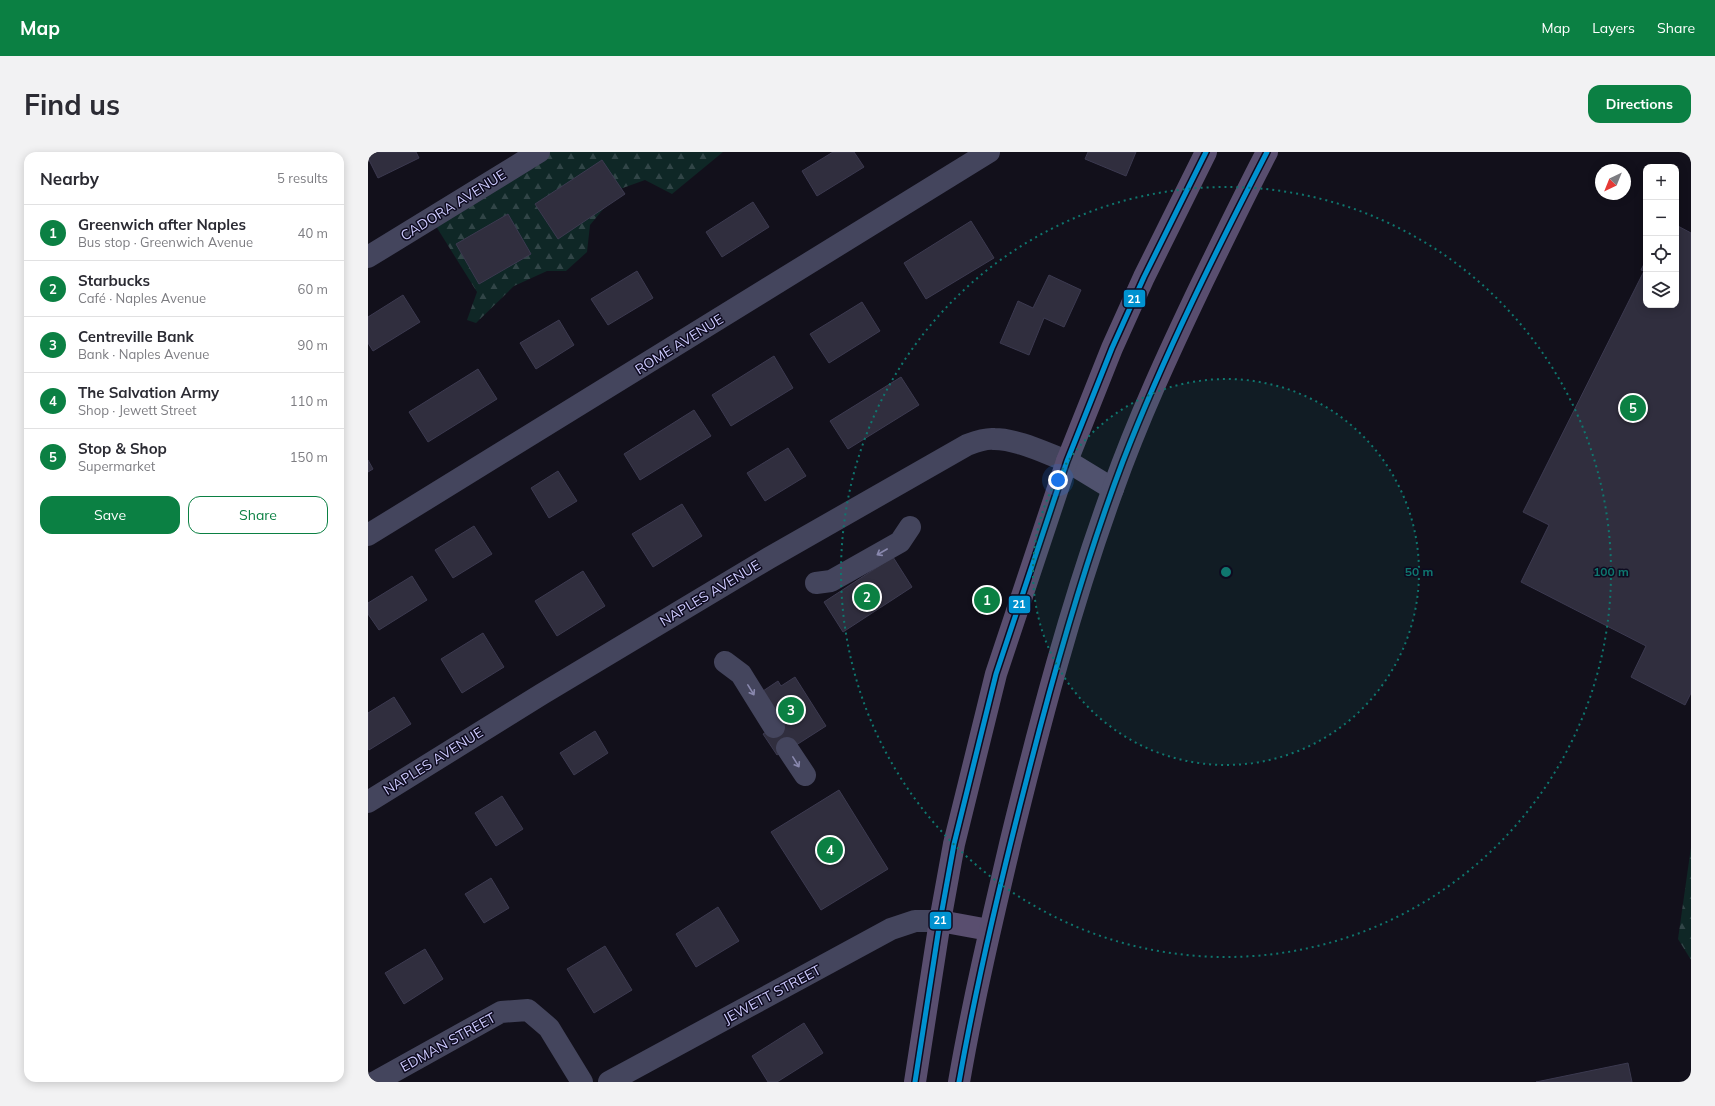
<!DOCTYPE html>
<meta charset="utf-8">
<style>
:root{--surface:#fff;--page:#f2f2f3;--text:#2b2b33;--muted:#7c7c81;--line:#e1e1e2;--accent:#0b8043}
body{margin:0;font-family:Mulish,sans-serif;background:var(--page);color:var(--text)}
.controls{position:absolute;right:12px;top:12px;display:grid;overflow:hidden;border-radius:8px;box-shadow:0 2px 10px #0003}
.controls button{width:36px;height:36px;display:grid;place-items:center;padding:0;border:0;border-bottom:1px solid var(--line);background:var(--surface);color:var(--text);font:20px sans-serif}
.compass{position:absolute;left:1227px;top:12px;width:36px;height:36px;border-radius:50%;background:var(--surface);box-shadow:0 2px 10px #0003;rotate:223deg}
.you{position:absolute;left:690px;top:328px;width:14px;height:14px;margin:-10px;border:3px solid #fff;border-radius:50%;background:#1a73e8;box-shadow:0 0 0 6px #1a73e833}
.badge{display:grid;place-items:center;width:26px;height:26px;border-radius:50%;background:var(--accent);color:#fff;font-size:13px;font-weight:700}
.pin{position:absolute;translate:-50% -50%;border:2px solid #fff;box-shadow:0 1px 4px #0006}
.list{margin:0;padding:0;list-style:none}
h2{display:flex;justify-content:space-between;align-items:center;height:52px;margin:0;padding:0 16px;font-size:17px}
h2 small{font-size:13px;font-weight:400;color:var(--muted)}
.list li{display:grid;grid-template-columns:26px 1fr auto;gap:12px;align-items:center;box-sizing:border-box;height:56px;padding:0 16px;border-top:1px solid var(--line)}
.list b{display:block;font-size:15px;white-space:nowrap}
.list p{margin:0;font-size:13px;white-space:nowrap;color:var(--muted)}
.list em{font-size:13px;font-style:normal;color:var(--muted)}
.actions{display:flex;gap:8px;padding:12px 16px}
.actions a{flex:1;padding:9px 0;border:1px solid var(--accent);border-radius:12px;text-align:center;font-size:14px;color:var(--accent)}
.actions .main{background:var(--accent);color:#fff}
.icon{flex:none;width:22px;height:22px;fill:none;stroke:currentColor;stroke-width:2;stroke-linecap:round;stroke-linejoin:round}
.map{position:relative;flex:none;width:1323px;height:930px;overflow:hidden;border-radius:12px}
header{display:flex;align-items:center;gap:24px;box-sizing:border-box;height:56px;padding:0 20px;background:var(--accent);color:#fff}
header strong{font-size:19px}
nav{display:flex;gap:22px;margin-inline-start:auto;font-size:14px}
.intro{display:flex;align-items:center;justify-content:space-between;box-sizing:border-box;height:96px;padding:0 24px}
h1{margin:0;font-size:28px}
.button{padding:10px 18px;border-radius:12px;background:var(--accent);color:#fff;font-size:14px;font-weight:700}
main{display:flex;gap:24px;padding:0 24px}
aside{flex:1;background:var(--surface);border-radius:12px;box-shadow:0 2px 10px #0003}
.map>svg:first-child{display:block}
</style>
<header>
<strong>Map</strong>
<nav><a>Map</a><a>Layers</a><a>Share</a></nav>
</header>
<div class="intro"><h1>Find us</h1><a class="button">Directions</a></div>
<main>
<aside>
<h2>Nearby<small>5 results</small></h2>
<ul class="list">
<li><span class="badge">1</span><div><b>Greenwich after Naples</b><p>Bus stop · Greenwich Avenue</p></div><em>40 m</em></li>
<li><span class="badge">2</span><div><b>Starbucks</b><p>Café · Naples Avenue</p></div><em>60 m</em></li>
<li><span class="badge">3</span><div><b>Centreville Bank</b><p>Bank · Naples Avenue</p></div><em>90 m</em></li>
<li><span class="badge">4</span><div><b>The Salvation Army</b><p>Shop · Jewett Street</p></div><em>110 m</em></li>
<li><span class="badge">5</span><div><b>Stop &amp; Shop</b><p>Supermarket</p></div><em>150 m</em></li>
</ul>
<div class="actions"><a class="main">Save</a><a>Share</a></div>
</aside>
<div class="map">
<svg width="1323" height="930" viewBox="0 0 1323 930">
<defs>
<pattern id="forest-firs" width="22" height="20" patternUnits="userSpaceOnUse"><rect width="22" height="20" fill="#0f2726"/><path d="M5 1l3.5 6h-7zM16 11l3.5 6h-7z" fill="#314547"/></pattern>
</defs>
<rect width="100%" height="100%" fill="#12101b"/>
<g fill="url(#forest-firs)">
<path d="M169,0H355L304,42L277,28L252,37L222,73L219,100L198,119H179L146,134L108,171L99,168L109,140L61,63Z"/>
<path d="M1323,695V808L1310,787Z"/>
</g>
<g fill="#302e3e" stroke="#3c3a50">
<path d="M0,0H48L51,6L10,26L0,6Z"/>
<path d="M465,0H486L496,15L449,44L434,19Z"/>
<path d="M720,0H768L758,24L717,7Z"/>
<path d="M234,8L257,42L190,87L167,52Z"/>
<path d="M385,50L401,75L354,105L338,80Z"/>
<path d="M140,62L163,102L111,132L88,92Z"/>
<path d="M603,69L626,106L558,147L536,111Z"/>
<path d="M1308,73L1323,81V541L1317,553L1263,525L1278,494L1153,430L1181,373L1155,360L1276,119L1273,118L1278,108V153H1308Z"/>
<path d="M269,119L285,146L240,173L223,147Z"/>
<path d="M681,123L713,138L696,175L676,166L661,203L632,191L650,149L665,156Z"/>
<path d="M35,143L52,170L5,199L0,191V165Z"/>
<path d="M494,150L512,179L461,211L442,182Z"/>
<path d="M191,168L206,193L168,217L152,191Z"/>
<path d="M406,204L425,236L363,274L344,243Z"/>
<path d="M110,217L129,247L60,290L41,260Z"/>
<path d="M533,225L551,253L480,297L462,269Z"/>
<path d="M326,258L343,284L272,328L256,302Z"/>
<path d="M420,296L438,324L397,349L379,321Z"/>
<path d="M0,308L5,317L0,320Z"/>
<path d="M190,319L209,349L181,366L163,336Z"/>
<path d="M314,352L334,384L285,415L264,382Z"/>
<path d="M106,374L124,402L85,426L67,398Z"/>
<path d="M525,405L544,435L475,480L456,450Z"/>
<path d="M215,419L237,454L189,484L167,449Z"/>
<path d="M44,424L59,448L11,478L0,462V451Z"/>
<path d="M115,481L136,515L94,541L73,507Z"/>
<path d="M427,525L458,574L422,597L421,595L409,603L395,582L408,574L389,543L410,529L413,534Z"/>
<path d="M26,545L43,572L1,598L0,596V561Z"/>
<path d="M227,579L240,601L206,623L192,601Z"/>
<path d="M471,638L520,717L453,758L403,680Z"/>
<path d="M134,644L155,677L128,694L107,661Z"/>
<path d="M123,726L141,756L116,771L97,742Z"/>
<path d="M350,755L371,789L328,815L308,782Z"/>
<path d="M237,794L264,838L226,861L199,817Z"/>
<path d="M57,797L75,827L36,852L17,821Z"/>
<path d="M436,871L455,901L409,930H400L384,904Z"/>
<path d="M1260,911L1264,930H1168Z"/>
</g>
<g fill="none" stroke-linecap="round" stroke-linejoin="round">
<g stroke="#44455d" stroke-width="22">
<path d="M0,105L171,0"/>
<path d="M0,383L621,0"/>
<path d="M448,431L463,429L532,390L542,375"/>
<path d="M357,510L373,522L406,575"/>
<path d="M419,596L437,623"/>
<path d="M0,650L174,542L401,406L599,293C607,290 617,286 626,287C649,287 677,301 699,309"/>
<path d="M7,930L133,860L160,858L181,876L214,930"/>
<path d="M241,930L523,777L547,769H572"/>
</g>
<g stroke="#594e6f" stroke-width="22">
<path d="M699,309L745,337"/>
<path d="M572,769L621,778"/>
<path d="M547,930L572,769L586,692L628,522L699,309L744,196L776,125L838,0"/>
<path d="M591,930C605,849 624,769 643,688C672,570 703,452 745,337C770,267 801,200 833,133C855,88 876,44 899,0"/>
</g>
<defs>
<g id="bus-1">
<path d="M547,930L572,769L586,692L628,522L699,309L744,196L776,125L838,0"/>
<path d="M591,930C609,828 633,727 659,626C686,519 716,412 755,309C796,203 847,101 899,0"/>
</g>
</defs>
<use href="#bus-1" stroke="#0e0b20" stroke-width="8"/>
<use href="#bus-1" stroke="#0092d0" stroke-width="5"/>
</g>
<defs><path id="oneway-shaft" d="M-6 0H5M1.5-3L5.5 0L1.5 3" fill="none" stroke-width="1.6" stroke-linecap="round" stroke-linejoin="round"/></defs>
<g stroke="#8988ae">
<use href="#oneway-shaft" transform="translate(514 400) rotate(150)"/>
<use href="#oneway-shaft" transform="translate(383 538) rotate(58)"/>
<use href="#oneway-shaft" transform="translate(428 610) rotate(58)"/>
</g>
<circle cx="858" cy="420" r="193" fill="#0f766e" fill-opacity=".12"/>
<g fill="none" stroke="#0f766e" stroke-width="2" stroke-dasharray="2 4">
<circle cx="858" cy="420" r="193"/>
<circle cx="858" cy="420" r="385"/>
</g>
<g text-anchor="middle" stroke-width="3" stroke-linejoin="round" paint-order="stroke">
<g font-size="14" fill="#cecbff" stroke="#0e0b20">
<text transform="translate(85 53) rotate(-32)" y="5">CADORA AVENUE</text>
<text transform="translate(311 192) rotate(-32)" y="5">ROME AVENUE</text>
<text transform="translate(342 441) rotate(-31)" y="5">NAPLES AVENUE</text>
<text transform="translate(65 609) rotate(-32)" y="5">NAPLES AVENUE</text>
<text transform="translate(404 842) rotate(-28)" y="5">JEWETT STREET</text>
<text transform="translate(80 890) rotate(-29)" y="5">EDMAN STREET</text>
</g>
</g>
<circle cx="858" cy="420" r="6" fill="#0f766e" stroke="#0e0b20" stroke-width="2"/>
<g font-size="12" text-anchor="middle" font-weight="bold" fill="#0f766e" stroke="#0e0b20" stroke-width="3" stroke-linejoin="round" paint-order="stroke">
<text x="1051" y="424">50 m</text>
<text x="1243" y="424">100 m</text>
</g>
<g stroke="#0e0b20" stroke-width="1.5">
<rect x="755" y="137" width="23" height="19" rx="4" fill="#0092d0"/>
<rect x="640" y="443" width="23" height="19" rx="4" fill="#0092d0"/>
<rect x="561" y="759" width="23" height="19" rx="4" fill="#0092d0"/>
</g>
<g font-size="11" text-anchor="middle" font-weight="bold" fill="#fff">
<text x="766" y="151">21</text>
<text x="651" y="456">21</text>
<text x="572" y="772">21</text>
</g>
</svg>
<div class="controls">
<button>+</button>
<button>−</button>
<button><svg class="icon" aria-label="locate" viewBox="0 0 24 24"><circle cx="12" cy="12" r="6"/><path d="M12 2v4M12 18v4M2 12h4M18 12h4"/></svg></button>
<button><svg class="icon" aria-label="layers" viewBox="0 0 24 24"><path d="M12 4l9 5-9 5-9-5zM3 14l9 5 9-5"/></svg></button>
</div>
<svg class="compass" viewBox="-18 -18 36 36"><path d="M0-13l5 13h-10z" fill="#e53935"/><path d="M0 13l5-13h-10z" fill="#7c7c81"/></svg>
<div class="you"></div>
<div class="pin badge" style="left:619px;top:448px">1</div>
<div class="pin badge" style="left:499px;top:445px">2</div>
<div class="pin badge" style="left:423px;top:558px">3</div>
<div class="pin badge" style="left:462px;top:698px">4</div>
<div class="pin badge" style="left:1265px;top:256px">5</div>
</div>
</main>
